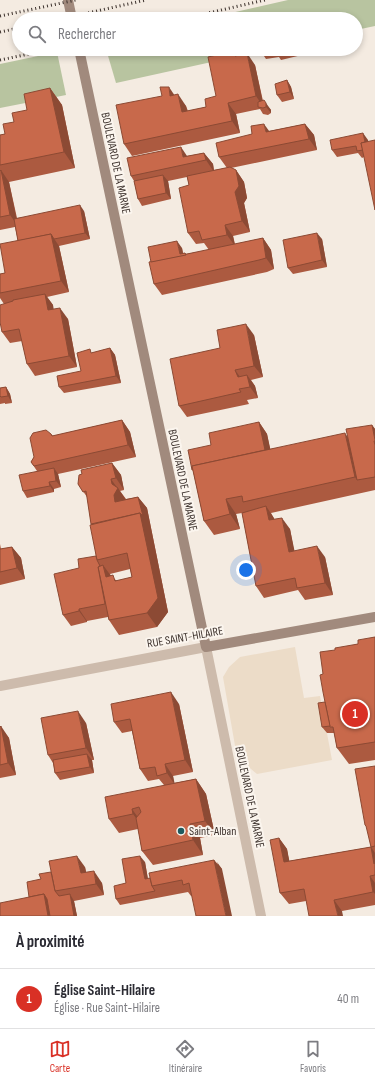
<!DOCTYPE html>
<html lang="fr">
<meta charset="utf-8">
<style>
:root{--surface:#fff;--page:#f2f2f3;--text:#2b2b33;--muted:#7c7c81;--line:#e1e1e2;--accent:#d93025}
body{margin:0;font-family:"Sofia Sans Condensed",sans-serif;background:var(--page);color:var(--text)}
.you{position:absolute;left:246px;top:570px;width:14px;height:14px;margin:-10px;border:3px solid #fff;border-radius:50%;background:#1a73e8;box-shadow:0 0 0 6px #1a73e833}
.badge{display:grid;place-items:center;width:26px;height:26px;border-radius:50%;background:var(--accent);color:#fff;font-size:13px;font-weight:700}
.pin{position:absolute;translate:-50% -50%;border:2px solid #fff;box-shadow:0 1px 4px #0006}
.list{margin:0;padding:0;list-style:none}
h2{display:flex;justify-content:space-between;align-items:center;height:52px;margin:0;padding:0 16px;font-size:17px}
h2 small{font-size:13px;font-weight:400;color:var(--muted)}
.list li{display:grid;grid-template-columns:26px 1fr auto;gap:12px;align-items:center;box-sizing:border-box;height:60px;padding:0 16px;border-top:1px solid var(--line)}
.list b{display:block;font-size:15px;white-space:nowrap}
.list p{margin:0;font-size:13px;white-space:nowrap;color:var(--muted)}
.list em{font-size:13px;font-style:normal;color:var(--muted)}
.icon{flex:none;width:22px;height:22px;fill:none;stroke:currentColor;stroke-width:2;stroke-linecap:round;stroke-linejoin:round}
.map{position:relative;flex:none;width:375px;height:916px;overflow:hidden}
.search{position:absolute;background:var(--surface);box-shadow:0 2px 6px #0003;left:12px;right:12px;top:12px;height:44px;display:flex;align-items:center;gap:10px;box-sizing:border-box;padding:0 14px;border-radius:22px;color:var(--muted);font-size:15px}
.sheet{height:112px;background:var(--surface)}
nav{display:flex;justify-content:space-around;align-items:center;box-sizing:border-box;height:56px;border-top:1px solid var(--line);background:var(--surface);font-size:11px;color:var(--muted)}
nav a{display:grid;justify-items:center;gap:2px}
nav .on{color:var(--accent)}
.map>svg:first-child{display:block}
</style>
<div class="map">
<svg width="375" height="916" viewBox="0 0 375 916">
<rect width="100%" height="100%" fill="#f4ebe1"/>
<g fill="#b8c4a0">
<path d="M288,0H375V26L356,30V19H205Z"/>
<path d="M106,49H271L116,83Z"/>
<path d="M57,52L66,95L0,108V64Z"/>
</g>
<path fill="#ecdcc8" d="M295,647L304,698L320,696L332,760L257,774L237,757L223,677L229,667L240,657Z"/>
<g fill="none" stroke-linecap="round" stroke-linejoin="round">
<path stroke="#cdbbac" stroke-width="10" d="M0,686L206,647L261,916"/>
<g stroke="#a18a7d" stroke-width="10">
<path d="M68,0L72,19"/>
<path d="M79,49L206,647L375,617"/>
</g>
<g stroke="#3b302b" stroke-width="3" stroke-dasharray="1 3" stroke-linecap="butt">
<path d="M0,16L76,0"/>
<path d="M61,19L146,0"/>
<path d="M182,19L265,0"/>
<path d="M0,32L19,28"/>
<path d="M0,60L53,49"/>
</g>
</g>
<g fill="#ac5a40" fill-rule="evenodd">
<path d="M261,49H304L306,54L281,60L279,57L266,59L262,53Z"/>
<path d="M236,56L255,65L263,101L271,110V113L268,115L263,114L260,109L236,114L240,133L132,156L124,144L174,95L186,106L188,111L206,107L216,96Z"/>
<path d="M287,80L291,87L294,99L282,102L277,95Z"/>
<path d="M50,88L62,105L75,168L9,182L17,218L84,211L90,239L59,246L69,292L47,297L53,305V309L68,319L77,367L35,376L27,364L22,341L10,343L2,332L4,304L0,298V274L5,273L18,241L15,227L0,230V135L5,134L14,122Z"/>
<path d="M305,124L314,135L317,150L231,168L236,170L244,182L247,198L244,203L250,232L233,236L235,244L263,238L271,250L274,269L267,272L162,295L154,284L151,262L182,248L183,253H185L186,254L209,250L204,243L196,244L188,233L189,185L187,177L168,181L171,199L142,206L138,199L134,181L131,176L187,156L204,153L213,164L214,170L227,168L219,157L269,131Z"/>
<path d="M368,140V142L364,157L362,158L358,153L337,157L332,150Z"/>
<path d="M322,239L327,267L293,274L288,268Z"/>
<path d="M254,335L263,377L251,380L255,386L258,398L247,400L249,404L187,417L179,406Z"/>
<path d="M110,348L115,355L121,383L64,393L59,387L81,371L92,353Z"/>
<path d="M6,387L10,394L12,403L5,404V403L0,404V388Z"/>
<path d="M122,420L130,432L136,457L58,474L61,487L54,489V492L27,498L23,491L37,471L31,462L34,457L51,434L53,436Z"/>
<path d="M259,422L267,434L270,449L348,437L372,425L375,429V490L271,513L274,519L290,529L294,551L325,557L333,595L305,600L298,590L264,598L256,586L242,513L236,514L240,529L214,535L204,521L193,471L192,470L211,445Z"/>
<path d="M112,463L121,475L124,490L120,491L126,499L138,497L147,508L168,612L157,627L119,635L109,620L108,617L87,621V622L71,626L63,615L79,568L96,556L87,497L78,484L82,474ZM130,569L132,577L117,581L111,576L110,574Z"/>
<path d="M0,544L1,549L12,547L21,558L25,579L0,585Z"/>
<path d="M375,637V760L349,764L337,748L334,733H327L322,727L325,702L323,674L335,650L358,644Z"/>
<path d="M179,704L193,772L173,776L174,783L196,779L206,794L215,835L200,838L203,855L153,865L142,851L138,829L119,833L109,819L164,785L159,779L148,781L140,769L132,731L122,733L114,722Z"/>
<path d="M86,723L94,760H92L94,773L60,780L55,773L53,763L48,755Z"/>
<path d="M0,727L9,738L16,775L0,778Z"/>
<path d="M375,766V905L342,911L306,901L289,904L280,893L279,838L287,849L289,861L371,847L367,827L365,825Z"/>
<path d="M214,860L222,869L192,896H191L188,892L120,905L116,899L126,883L145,862L148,879Z"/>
<path d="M85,867L86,873L102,883L104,895L74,901L77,916H0L29,897L41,879Z"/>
</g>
<g fill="#8c4a34">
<path d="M302,49H304L306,54Z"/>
<path d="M247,53L255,65L264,108L256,96Z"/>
<path d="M287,80L291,87L294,99L290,92Z"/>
<path d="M169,87L177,99L170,96Z"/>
<path d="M50,88L62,105L75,168L64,152Z"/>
<path d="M178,94L186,106L190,124L182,112Z"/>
<path d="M228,103L236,114L240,133L232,121Z"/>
<path d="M266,103L271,110V113L266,107Z"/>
<path d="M264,124L272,135L266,132Z"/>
<path d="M305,124L314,135L317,150L309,139Z"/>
<path d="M363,133L368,140L371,156L366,149Z"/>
<path d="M181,147L189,159L183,157Z"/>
<path d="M204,153L213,164L214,172L206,160Z"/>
<path d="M1,170L9,182L18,226L10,215Z"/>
<path d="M236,170L244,182L247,198L244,203L250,232L242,221L235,192Z"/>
<path d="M163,175L168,181L171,199L166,193Z"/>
<path d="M80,205L84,211L90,239L85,233Z"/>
<path d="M225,225L233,236L235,246L227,235Z"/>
<path d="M317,233L322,239L327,267L322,260Z"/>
<path d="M51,234L59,246L69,292L61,281Z"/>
<path d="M263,238L271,250L274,269L266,258Z"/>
<path d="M177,241L182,248L184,260L180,254Z"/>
<path d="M45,294L53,305L56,322L48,310Z"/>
<path d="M60,308L68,319L77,367L69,356Z"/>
<path d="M246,324L254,335L263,377L254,366Z"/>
<path d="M110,348L115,355L121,383L116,376Z"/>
<path d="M235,370L243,381L246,388L238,377Z"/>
<path d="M247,375L255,386L258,398L250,387Z"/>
<path d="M6,387L10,394L12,403L8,396Z"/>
<path d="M122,420L130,432L136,457L128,445Z"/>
<path d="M259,422L267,434L274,466L265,454Z"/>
<path d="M372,425L375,429V440Z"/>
<path d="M345,433L355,448L357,480L355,477Z"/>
<path d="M112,463L121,475L124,490L116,478Z"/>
<path d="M54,468L58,474L61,487L56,481Z"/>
<path d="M111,479L118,489V488L126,500L115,502Z"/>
<path d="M49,482L54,489V492L50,486Z"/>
<path d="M138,497L147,508L168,612L157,627L147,613L140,513Z"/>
<path d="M226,499L236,514L240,529L230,514Z"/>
<path d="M266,506L274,518L277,532L269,520Z"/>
<path d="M282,518L290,529L297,563L289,552Z"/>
<path d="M317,546L325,557L333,595L325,583Z"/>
<path d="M12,547L21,558L25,579L17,568Z"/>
<path d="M99,564L105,571L103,565L114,580L107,604Z"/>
<path d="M79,609L87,621V622L79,611Z"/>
<path d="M171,692L179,704L193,772L185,760Z"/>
<path d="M78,711L86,723L94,760L86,748Z"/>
<path d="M1,726L9,738L16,775L8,763Z"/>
<path d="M87,754L92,760L94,773L90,767Z"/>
<path d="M165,764L173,776L175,785L167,773Z"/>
<path d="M196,779L206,794L215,835L205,821Z"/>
<path d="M132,809L142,823L143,828L133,814Z"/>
<path d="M190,824L200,838L203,855L193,840Z"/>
<path d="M279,838L287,849L292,874L284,862Z"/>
<path d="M371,847L375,853V865L374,864Z"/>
<path d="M77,856L85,867L89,885L81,873Z"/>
<path d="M140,856L145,862L149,886L145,879Z"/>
<path d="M214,860L218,865L217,862L222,869L232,916H226Z"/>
<path d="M94,871L102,883L104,895L96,884Z"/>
<path d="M370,876L375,883V894L373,892Z"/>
<path d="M44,894L52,906L54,916H48Z"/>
<path d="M70,894L74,901L77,916H74Z"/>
<path d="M334,900L342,911L343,916H338Z"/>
</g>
<g fill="#c8694b" stroke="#8c4a34">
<path d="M261,49H296L277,54L276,50L262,53Z"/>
<path d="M233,51L235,56L247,53L256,96L228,103L232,121L124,144L116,105L162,96L160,87H169L170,96L178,94L182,112L206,107L205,99L216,96L208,57Z"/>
<path d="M287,80L290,92L277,95L275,84Z"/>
<path d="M50,88L64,152L0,165V135L5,134L3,124L14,122L12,113L27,110L24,94Z"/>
<path d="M264,100L266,103V107L263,108L258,107V102Z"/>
<path d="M264,124L266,132L305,124L309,139L219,157L216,143L252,134L251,126Z"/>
<path d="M363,133L365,142L361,143L363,150L357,151L356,146L332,150L330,140Z"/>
<path d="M375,140V210L361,143Z"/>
<path d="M181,147L183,157L204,153L206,160L131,176L127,158Z"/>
<path d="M230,167L236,170L239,186L235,192L242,221L225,225L227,235L202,240L199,231L188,233L179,188L189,185L187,176Z"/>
<path d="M1,170L10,215L0,217V171Z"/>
<path d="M163,175L166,193L138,199L134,181Z"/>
<path d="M80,205L85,233L54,239L51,234L18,241L14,219Z"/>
<path d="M317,233L322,260L288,268L283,240Z"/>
<path d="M51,234L61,281L0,293V274L5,273L0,244Z"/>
<path d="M263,238L266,258L259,260L154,284L149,262Z"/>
<path d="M177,241L180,254L185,253L186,255L151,262L148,247Z"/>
<path d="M45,294L48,310L60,308L69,356L27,364L19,329L2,332L0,322V305L13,301V300Z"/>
<path d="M246,324L254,366L235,370L238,377L247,375L250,387L239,389L241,392L179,406L170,359L220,348L217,330Z"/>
<path d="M110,348L116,376L59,387L57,376L81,371L77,353L90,349L91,353Z"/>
<path d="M6,387L8,396L1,397L0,396V388Z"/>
<path d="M122,420L128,445L34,466L31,462L34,457L30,438L33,433L46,430L51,434L52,436Z"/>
<path d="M259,422L265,450L192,466L193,469L192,470L188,450L211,445L209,433Z"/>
<path d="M372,425L375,440V441H374L375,445V477L357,480L346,429Z"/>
<path d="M345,433L355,477L243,502L242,496L226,499L230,514L204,521L192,466Z"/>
<path d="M112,463L116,478L111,479L112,484L118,488L114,495L115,502L138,497L143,516L140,513L91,524L86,491L83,492L78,484L79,475L82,474L81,470Z"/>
<path d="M54,468L56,481L49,482L50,486L23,491L19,475Z"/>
<path d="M266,506L269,520L282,518L289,552L317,546L325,583L297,588L295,578L256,586L242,513Z"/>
<path d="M140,513L158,598L147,613L109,620L98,567L103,565L106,577L113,575L115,581L132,577L127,553L97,560L90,525Z"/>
<path d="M12,547L17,568L0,572V549Z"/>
<path d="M96,556L97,560L100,566L98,567L105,604L79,609V611L63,615L54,574L79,568L78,559Z"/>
<path d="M375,637V742L337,748L333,727H330L323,692L320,675L323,674L320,652L335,650V648L358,644V640Z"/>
<path d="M171,692L185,760L165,764L167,773L157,776L155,767L140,769L130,719L114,722L111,704Z"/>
<path d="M325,702L330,726L322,727L318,703Z"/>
<path d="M78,711L86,748L48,755L41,718Z"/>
<path d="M1,726L8,763L0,765V727Z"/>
<path d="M87,754L90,767L55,773L53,760Z"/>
<path d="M375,766V846L371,847L366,826L365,825L355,769Z"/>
<path d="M196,779L205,821L190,824L193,840L142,851L136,818L141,812L139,807L132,809L133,814L109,819L105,797Z"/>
<path d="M279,838L284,862L371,847L374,864L375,863V875L370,876L373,892L334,900L338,916H309L304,889L280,893L270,840Z"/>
<path d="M77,856L81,873L94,871L96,884L55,891L49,861Z"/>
<path d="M140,856L145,879L150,878L152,886L155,891L116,899L114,886L126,883L122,859Z"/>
<path d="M214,860L226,916H196L189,883L183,885L182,880L152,886L149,873Z"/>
<path d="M51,872L55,891L59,896L70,894L74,916H50L47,899L44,894L29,897L27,882L41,879L39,874Z"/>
<path d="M44,894L48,916H0V903Z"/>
</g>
<circle fill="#1f5a5e" stroke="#fbf5ee" stroke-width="1.5" cx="181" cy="831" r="4"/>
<g text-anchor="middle" stroke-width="4" stroke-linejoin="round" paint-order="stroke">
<g font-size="12" fill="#3b302b" stroke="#fbf5ee">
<text transform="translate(116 163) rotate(78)" y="4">BOULEVARD DE LA MARNE</text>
<text transform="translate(183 480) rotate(78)" y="4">BOULEVARD DE LA MARNE</text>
<text transform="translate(185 637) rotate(-10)" y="4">RUE SAINT-HILAIRE</text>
<text transform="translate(250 797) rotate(78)" y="4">BOULEVARD DE LA MARNE</text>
</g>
<g font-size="12" fill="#3b302b" stroke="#fbf5ee" text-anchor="start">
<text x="189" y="835">Saint-Alban</text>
</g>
</g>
</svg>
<div class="you"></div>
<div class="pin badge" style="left:355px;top:714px">1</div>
<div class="search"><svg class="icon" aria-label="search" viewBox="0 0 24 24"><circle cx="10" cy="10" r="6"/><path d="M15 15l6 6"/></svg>Rechercher</div>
</div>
<section class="sheet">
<h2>À proximité<small></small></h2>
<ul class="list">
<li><span class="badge">1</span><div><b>Église Saint-Hilaire</b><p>Église · Rue Saint-Hilaire</p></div><em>40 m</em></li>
</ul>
</section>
<nav>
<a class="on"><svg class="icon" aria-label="map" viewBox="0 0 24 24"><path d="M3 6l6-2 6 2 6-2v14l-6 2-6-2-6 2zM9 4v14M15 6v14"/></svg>Carte</a>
<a><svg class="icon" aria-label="directions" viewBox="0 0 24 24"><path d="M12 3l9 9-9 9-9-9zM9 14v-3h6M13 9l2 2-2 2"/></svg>Itinéraire</a>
<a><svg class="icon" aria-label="saved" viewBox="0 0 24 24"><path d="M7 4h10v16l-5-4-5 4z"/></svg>Favoris</a>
</nav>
